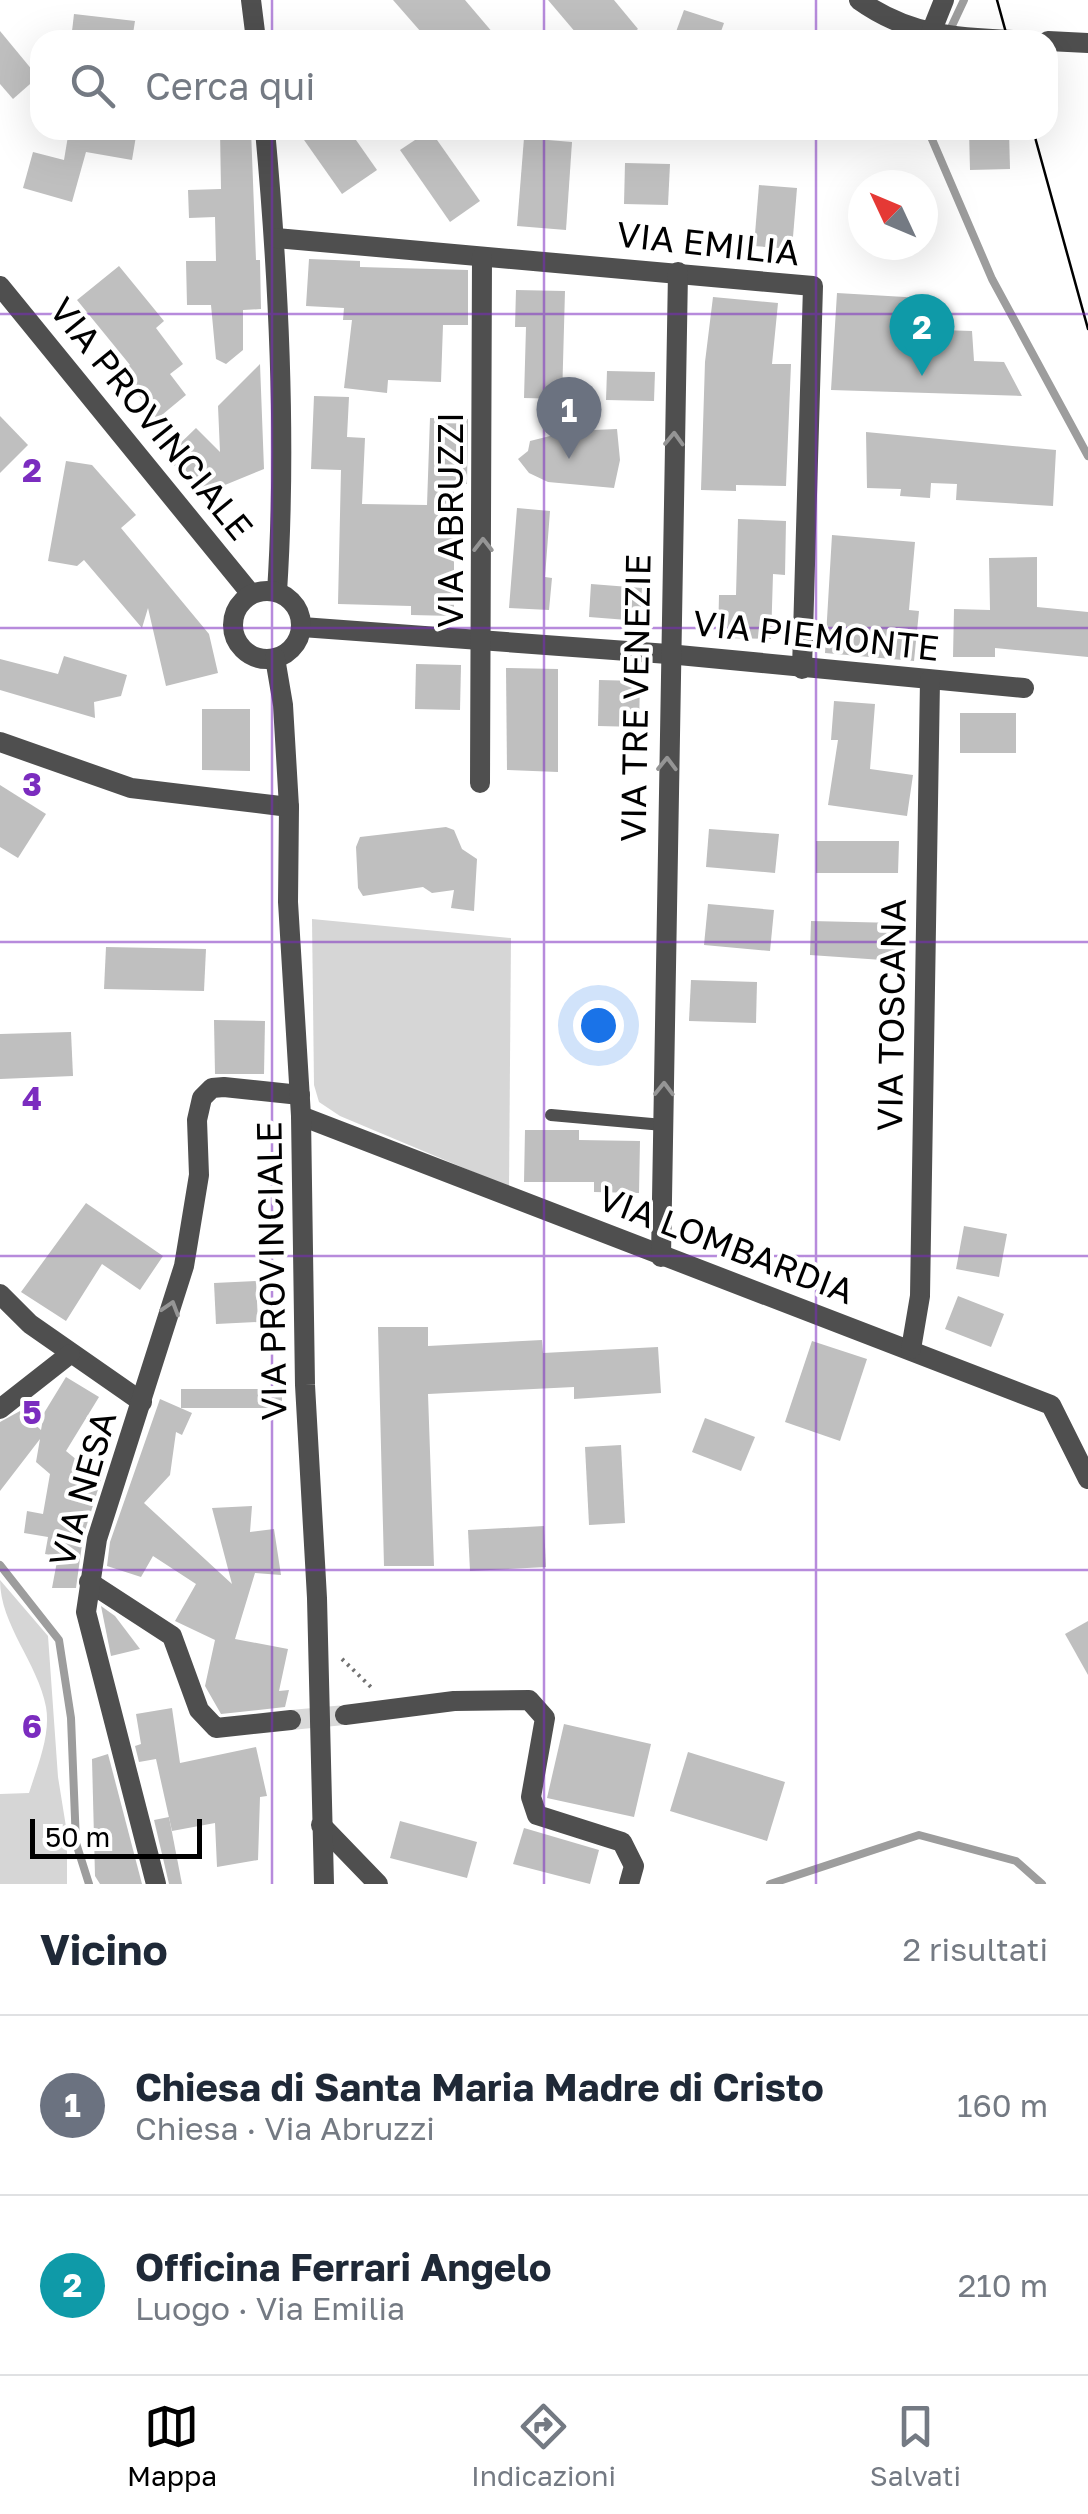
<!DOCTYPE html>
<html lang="it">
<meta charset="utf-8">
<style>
:root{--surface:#fff;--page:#f2f2f3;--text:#1f2937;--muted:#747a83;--line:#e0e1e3;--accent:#000}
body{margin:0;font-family:"Golos Text",sans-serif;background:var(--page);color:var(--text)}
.compass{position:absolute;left:848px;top:170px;width:90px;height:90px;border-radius:50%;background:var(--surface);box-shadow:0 10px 40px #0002;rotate:314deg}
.scale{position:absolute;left:30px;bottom:25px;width:172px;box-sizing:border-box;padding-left:10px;border:5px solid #000;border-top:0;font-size:28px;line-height:35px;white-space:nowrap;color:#000;-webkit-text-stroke:8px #fff;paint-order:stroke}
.you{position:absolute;left:598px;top:1025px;width:35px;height:35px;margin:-25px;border:8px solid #fff;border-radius:50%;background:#1a73e8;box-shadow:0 0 0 15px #1a73e833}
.badge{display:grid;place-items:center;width:65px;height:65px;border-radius:50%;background:var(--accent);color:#fff;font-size:32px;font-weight:700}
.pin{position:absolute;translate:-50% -82px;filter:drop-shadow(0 2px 5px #0008)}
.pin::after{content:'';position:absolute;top:52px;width:35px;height:30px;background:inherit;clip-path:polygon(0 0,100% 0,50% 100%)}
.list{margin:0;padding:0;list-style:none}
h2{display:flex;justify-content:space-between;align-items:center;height:130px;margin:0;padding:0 40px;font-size:42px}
h2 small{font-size:32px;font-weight:400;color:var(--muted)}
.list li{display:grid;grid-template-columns:65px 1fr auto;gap:30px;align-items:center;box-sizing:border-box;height:180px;padding:0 40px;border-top:2px solid var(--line)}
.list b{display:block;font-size:38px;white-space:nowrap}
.list p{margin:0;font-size:32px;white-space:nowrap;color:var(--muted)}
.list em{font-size:32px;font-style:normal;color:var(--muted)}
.icon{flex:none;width:55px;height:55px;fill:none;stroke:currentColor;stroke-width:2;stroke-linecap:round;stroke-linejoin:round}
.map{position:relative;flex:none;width:1088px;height:1884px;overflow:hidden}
.search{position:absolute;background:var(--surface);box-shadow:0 10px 40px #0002;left:30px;right:30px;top:30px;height:110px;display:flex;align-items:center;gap:25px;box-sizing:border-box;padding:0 35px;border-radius:30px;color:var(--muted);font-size:38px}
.sheet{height:490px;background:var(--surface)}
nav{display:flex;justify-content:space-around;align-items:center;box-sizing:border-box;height:140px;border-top:2px solid var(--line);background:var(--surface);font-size:28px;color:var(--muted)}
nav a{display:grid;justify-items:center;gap:5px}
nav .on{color:var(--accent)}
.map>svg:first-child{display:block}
</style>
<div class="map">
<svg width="1088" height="1884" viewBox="0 0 1088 1884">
<rect width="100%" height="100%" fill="#fff"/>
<g fill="#d6d6d6">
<path d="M312,919L511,938L509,1187L340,1116L319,1102L314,1085Z"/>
<path d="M0,1580L48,1636L58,1777L67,1833V1884H0V1794L29,1793C37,1767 51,1735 46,1707C38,1663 0,1625 0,1580Z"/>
</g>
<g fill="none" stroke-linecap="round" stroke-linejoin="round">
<g stroke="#9d9d9d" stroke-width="8">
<path d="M949,32L964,0"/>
<path d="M928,130L992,279L1088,456"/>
<path d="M0,1565L59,1640L71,1718L76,1843L89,1884"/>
<path d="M770,1884L919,1835L1016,1861L1042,1884"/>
</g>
</g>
<g fill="#bfbfbf">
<path d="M393,0H465L499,40H428Z"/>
<path d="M548,0H614L638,29L624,40H582Z"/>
<path d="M684,10L724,23L718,40H673Z"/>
<path d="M74,14L135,21L132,40H71Z"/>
<path d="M0,31L38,77L13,99L0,84Z"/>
<path d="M69,130H137L132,160L86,152L72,202L23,188L33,152L64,160Z"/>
<path d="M220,130H251L256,260H260L261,309L243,310V350L226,364L216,359L211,305H187L186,261H216L215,217L189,218L188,190L221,189Z"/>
<path d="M297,130H349L377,170L342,194Z"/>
<path d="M430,130L480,201L450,222L400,150Z"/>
<path d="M987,130H1009L1010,169L970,170L969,131Z"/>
<path d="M524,138L572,142L566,230L517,226Z"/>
<path d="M625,163L670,164L668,205L624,204Z"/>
<path d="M759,185L797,188L792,249L754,246Z"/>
<path d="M309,259L360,261V267L468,270V325H443L441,382L388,380L387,393L344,388L352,320H343L344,308L306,306Z"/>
<path d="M119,266L164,321L156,328L183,364L170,374L186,395L157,419L120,372L130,365L77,300Z"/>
<path d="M516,290L565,291L562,399L524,398L526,327H515Z"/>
<path d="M837,293L939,299L940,330L972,331L974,361L1004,362L1022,396L831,390Z"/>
<path d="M713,297L778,303L772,364H791L786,486L736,485V491L701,490L705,362Z"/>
<path d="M260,364L264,469L203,494L166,457L196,428L220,452L218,406Z"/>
<path d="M607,371L655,372L654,401L606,400Z"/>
<path d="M314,396L349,397L347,437L365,438L362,504L427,505L430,418L468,419L467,484H454V616L411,615V606L338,604L341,470L311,469Z"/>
<path d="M0,416L28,445L0,473Z"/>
<path d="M617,429L620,460L614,488L548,482L529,473L518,459L528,451L530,441L570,431Z"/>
<path d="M866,432L1056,450L1053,506L956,500L957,484L931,483L930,498L900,496L901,489L867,488Z"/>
<path d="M66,461L92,465L136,515L121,528L209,634L218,673L166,686L148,608L142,628L84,560L77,566L48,561Z"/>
<path d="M517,508L550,511L545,577L552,578L549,610L509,608Z"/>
<path d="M738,519L786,521L785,575L773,574L771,639L718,638L719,595H736Z"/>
<path d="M832,535L915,542L909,610L919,611L914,661L825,653Z"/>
<path d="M1037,557V607L1088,612V657L995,648V657H953L954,609L990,610L989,558Z"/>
<path d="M591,584L642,588L640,621L589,617Z"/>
<path d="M64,656L127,675L121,696L94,702L95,718L0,690V659L58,674Z"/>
<path d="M416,664L461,665L460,710L415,709Z"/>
<path d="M506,668L558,669V772L507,770Z"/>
<path d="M599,680L640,681L639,727L598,726Z"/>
<path d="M834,701L875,704L870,769L913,775L907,816L828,805L838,740H831Z"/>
<path d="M202,709H250V771L202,770Z"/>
<rect x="960" y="713" width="56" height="40"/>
<path d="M0,785L46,814L18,858L0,847Z"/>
<path d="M446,827L454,830L462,849L477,859L474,911L451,908L454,890L432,893L423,887L363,896L358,888L356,847L360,837Z"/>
<path d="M709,829L779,834L775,873L706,867Z"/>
<path d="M816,841H899L898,873H816Z"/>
<path d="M708,904L774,910L770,951L704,945Z"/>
<path d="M811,921L898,923L897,961L810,955Z"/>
<path d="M106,947L206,949L204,991L104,989Z"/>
<path d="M691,980L757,982L756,1023L689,1021Z"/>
<path d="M214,1020L265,1021L264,1074H215Z"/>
<path d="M71,1032L73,1076L0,1079V1034Z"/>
<path d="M525,1130H579V1140L640,1141L639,1193L594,1192V1182H524Z"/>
<path d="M86,1203L163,1256L140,1290L102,1264L66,1321L21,1292Z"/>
<path d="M964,1226L1007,1234L999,1277L956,1269Z"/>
<path d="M256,1281L258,1322L216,1324L214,1283Z"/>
<path d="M958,1296L1004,1314L991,1347L945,1329Z"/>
<path d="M378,1327H428V1346L542,1340L543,1353L658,1347L661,1393L574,1399V1387L428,1394L434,1566H384Z"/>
<path d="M812,1341L867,1359L840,1441L785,1422Z"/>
<path d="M66,1377L99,1397L66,1451L101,1480L83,1537L76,1588H52L58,1556L45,1554L48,1537L24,1533L27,1511L43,1514L50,1474L36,1462L40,1439L0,1491V1422L20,1411L41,1430L44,1413Z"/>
<rect x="181" y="1389" width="101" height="19"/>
<path d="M160,1399L192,1413L182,1435L176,1432L170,1475L144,1503L232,1584L212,1508L252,1506L250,1532L274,1529L281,1575L255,1573L235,1639L288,1649L279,1691L289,1690L285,1707L221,1714L205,1686L215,1640L175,1621L196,1584L153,1556L141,1577L107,1566L110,1542Z"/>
<path d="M705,1418L755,1437L741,1471L692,1452Z"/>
<path d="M621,1445L625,1523L589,1525L585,1447Z"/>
<path d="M544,1526L546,1567L470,1571L468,1530Z"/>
<path d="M101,1606L115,1616L140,1649L111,1656Z"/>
<path d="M1088,1621V1675L1065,1634Z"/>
<path d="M172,1708L180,1763L256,1747L267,1796L260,1797L258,1860L217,1867L215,1823L172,1831L156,1759L139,1762L135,1746L141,1744L136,1714Z"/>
<path d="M564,1724L651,1744L634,1817L547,1798Z"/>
<path d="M688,1752L785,1782L767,1841L670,1811Z"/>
<path d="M108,1754L142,1884H100L95,1876L92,1759Z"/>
<path d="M169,1817L182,1884H169L154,1820Z"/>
<path d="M400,1821L477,1842L467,1878L390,1858Z"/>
<path d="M524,1828L599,1850L590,1884L513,1864Z"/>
</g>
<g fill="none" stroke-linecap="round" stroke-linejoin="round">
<path stroke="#d9d9d9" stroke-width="20" stroke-dasharray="20 10" stroke-linecap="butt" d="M291,1720L345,1715"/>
<path stroke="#717171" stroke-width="4" stroke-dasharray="2.5 5" stroke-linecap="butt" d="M342,1659L374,1690"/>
<path stroke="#4f4f4f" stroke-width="12" d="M551,1115L663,1125"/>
<g stroke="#4f4f4f" stroke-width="20">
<path d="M251,0L256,40"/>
<path d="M859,0C908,35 955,38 1013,40"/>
<path d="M930,35L944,0"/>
<path d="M1048,41L1088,43"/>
<path d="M265,130C279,282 287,439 277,592"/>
<path d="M276,238L813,286L802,669"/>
<path d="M302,627L668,654L1024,688"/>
<path d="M0,742L131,788L289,807"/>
<path d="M480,783L482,257"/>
<path d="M301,1116L1051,1405L1088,1479"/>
<path d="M661,1257L678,272"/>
<path d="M0,1294L30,1324L142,1402"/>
<path d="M911,1349L920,1296L930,680"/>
<path d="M0,1409L70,1354"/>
<path d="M89,1582L172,1636L199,1710L216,1728L291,1720"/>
<path d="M345,1715L454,1701L529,1700L545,1718L531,1797L537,1815L622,1842L634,1866L629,1884"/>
<path d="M321,1825L378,1884"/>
<path d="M156,1884L86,1612L97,1539L184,1266L199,1175L197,1120L202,1098L212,1088L224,1087L300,1095"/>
</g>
<g stroke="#4f4f4f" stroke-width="20">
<path d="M0,286L251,594"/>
<circle cx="267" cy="625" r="34"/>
<path d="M275,658L283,705L289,807L288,902L301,1116L305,1385L317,1598L324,1884"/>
</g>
<g stroke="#000" stroke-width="2.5">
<path d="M997,0L1008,40"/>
<path d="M1033,130L1088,329"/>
</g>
</g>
<defs><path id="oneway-chevron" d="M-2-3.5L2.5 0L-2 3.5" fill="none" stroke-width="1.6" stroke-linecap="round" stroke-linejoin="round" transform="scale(2.5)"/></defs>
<g stroke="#959595">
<use href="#oneway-chevron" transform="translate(674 439) rotate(-88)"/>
<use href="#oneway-chevron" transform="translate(483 545) rotate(-90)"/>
<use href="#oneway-chevron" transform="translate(667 764) rotate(-89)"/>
<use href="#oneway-chevron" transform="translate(664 1089) rotate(-89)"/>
<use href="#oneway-chevron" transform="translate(171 1308) rotate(-73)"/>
</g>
<path fill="none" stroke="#7b2cbf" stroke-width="2.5" stroke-opacity="0.55" d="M272,0V40M544,0V40M816,0V40M272,130V1884M544,130V1884M816,130V1884M0,314H1088M0,628H1088M0,942H1088M0,1256H1088M0,1570H1088"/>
<g text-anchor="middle" stroke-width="8" stroke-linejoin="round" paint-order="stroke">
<g font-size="35" fill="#000" stroke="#fff">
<text transform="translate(708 244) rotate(6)" y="12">VIA EMILIA</text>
<text transform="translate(151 419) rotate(51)" y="12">VIA PROVINCIALE</text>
<text transform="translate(451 520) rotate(-90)" y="12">VIA ABRUZZI</text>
<text transform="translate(816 636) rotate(6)" y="12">VIA PIEMONTE</text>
<text transform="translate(636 698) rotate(-89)" y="12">VIA TRE VENEZIE</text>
<text transform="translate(892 1015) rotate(-89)" y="12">VIA TOSCANA</text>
<text transform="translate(726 1245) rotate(21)" y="12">VIA LOMBARDIA</text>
<text transform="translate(272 1271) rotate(-91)" y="12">VIA PROVINCIALE</text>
<text transform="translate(83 1489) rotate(-74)" y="12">VIA NESA</text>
</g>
</g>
<g font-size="32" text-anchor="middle" font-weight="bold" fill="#7b2cbf" stroke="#fff" stroke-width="8" stroke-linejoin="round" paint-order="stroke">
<text x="32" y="482">2</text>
<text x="32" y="796">3</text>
<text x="32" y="1110">4</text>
<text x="32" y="1424">5</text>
<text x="32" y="1738">6</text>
</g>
</svg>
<svg class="compass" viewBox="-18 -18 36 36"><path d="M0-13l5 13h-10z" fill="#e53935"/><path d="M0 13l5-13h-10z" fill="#747a83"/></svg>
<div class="scale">50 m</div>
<div class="you"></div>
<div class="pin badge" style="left:569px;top:459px;background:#6b7280">1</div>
<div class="pin badge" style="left:922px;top:376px;background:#0f9aa8">2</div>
<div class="search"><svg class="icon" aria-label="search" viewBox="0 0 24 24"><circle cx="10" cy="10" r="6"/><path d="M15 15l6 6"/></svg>Cerca qui</div>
</div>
<section class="sheet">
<h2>Vicino<small>2 risultati</small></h2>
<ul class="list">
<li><span class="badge" style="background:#6b7280">1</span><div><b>Chiesa di Santa Maria Madre di Cristo</b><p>Chiesa · Via Abruzzi</p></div><em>160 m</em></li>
<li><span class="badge" style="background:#0f9aa8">2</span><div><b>Officina Ferrari Angelo</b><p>Luogo · Via Emilia</p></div><em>210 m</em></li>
</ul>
</section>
<nav>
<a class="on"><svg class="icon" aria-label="map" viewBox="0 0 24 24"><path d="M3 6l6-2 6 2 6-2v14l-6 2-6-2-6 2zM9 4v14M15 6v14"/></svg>Mappa</a>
<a><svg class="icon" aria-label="directions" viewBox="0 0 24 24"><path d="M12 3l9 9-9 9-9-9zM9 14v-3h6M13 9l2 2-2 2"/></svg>Indicazioni</a>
<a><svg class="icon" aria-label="saved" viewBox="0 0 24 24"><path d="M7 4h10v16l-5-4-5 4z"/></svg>Salvati</a>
</nav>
